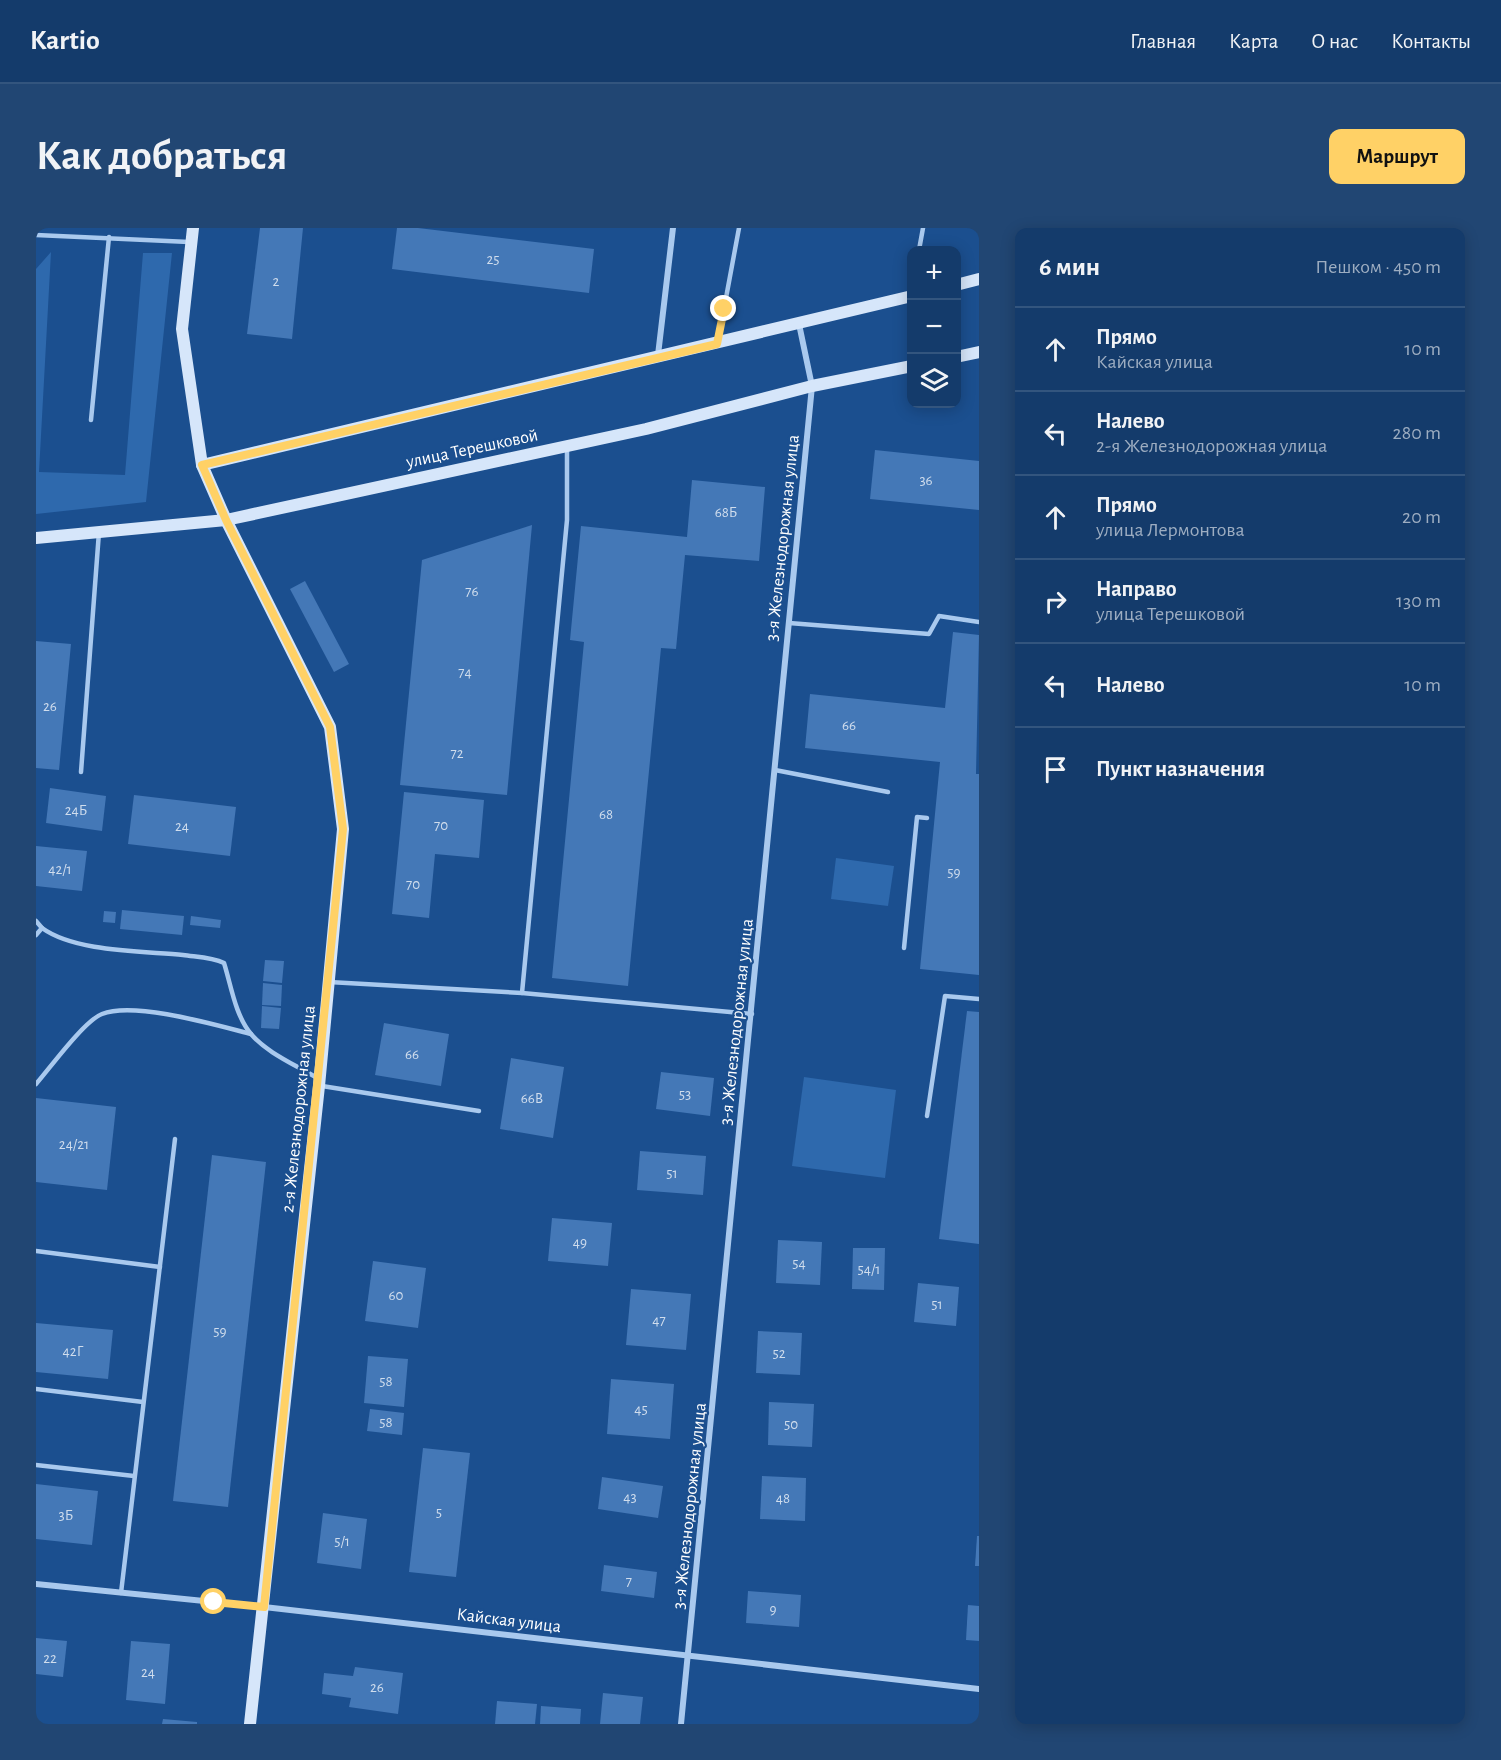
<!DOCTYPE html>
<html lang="ru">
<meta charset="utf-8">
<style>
:root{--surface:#143b6b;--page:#214673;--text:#f1f3f6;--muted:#9dadc1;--line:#33557e;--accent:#ffd166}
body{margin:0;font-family:"Alegreya Sans",sans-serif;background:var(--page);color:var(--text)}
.controls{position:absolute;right:18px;top:18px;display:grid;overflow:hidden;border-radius:12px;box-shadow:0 3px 15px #0003}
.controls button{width:54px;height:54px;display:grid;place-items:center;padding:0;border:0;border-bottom:2px solid var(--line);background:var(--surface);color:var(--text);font:30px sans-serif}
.stop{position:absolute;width:18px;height:18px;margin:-14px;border:4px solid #ffd166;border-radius:50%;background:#fff}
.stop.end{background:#ffd166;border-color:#fff;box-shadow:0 2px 6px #0008}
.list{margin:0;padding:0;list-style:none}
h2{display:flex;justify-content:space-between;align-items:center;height:78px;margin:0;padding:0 24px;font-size:26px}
h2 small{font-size:20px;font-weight:400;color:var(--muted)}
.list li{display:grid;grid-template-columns:39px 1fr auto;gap:18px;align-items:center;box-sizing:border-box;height:84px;padding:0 24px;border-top:2px solid var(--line)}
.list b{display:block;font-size:22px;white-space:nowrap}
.list p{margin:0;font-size:20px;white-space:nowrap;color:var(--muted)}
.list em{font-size:20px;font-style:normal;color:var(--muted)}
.icon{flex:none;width:33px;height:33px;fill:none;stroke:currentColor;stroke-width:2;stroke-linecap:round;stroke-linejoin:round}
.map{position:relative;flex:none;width:943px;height:1496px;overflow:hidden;border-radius:12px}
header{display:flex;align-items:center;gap:36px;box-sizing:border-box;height:84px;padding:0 30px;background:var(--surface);border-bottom:2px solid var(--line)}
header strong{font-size:28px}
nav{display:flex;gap:33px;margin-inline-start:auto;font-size:21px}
.intro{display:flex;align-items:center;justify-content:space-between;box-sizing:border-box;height:144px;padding:0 36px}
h1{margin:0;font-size:42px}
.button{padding:15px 27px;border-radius:12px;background:var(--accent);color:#111;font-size:21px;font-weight:700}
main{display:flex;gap:36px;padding:0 36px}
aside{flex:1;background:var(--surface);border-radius:12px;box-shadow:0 3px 15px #0003}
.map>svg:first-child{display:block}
</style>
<header>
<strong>Kartio</strong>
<nav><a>Главная</a><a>Карта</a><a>О нас</a><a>Контакты</a></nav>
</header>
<div class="intro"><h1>Как добраться</h1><a class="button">Маршрут</a></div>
<main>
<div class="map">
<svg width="943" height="1496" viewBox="0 0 943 1496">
<rect width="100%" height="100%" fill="#1b4f8f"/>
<g fill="#2e69ad">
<path d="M15,24L3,244L89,247L107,25H136L110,274L0,286V41Z"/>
<path d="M800,630L858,638L852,678L795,671Z"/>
<path d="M768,849L860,862L849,950L756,938Z"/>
</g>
<g fill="#4478b7">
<path d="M224,0H267L256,111L211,106Z"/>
<path d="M361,0H382L558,21L553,65L356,41Z"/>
<path d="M839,222L943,233V282L834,271Z"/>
<path d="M656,252L729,259L723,333L649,327L640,421L625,420L592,758L516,750L548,414L534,412L545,298L651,309Z"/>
<path d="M496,297L471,567L364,557L386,332Z"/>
<path d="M269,353L313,436L298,444L254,361Z"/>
<path d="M917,404L943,407L940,546H943V747L884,741L904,534L769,520L774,466L909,480Z"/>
<path d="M0,413L35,416L23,542L0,540Z"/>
<path d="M14,560L70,568L66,603L10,595Z"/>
<path d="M368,564L448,572L443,630L399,626L393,690L356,686Z"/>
<path d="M98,567L200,579L194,628L92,616Z"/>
<path d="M0,618L51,623L46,663L0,658Z"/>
<path d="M86,682L148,688L146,707L84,701Z"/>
<path d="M68,683L80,684L79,695L67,694Z"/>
<path d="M155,688L185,692L184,700L154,697Z"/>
<path d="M229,732L248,733L246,755L227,753Z"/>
<path d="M227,755L246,757L245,778L226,777Z"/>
<path d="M226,778L245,780L243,801L225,800Z"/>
<path d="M931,783L943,784V1016L903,1011Z"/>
<path d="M348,795L413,806L405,858L339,847Z"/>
<path d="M475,830L528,839L517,910L464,901Z"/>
<path d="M625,844L678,850L674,888L620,881Z"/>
<path d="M0,870L80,879L71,962L0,954Z"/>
<path d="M604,923L670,928L667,967L601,962Z"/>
<path d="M176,927L230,934L192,1279L137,1273Z"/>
<path d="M516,990L576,995L572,1038L512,1033Z"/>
<path d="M742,1012L786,1014L784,1057L740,1055Z"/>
<path d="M817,1020H849L848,1062L816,1061Z"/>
<path d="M337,1033L390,1040L382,1100L329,1093Z"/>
<path d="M882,1055L923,1059L920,1098L878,1094Z"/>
<path d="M595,1061L655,1066L650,1122L590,1117Z"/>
<path d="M0,1095L77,1102L72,1151L0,1144Z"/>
<path d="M722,1103L766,1105L764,1147L720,1145Z"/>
<path d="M332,1128L372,1131L368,1179L328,1175Z"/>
<path d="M575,1151L638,1156L634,1211L571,1206Z"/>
<path d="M733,1174L778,1176L776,1219L732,1217Z"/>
<path d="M334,1181L368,1185L366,1207L331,1203Z"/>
<path d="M387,1220L434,1225L420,1349L373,1344Z"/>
<path d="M726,1248L770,1250L769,1293L724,1291Z"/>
<path d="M566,1249L627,1258L622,1290L562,1281Z"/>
<path d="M0,1256L62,1263L56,1317L0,1311Z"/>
<path d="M287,1285L331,1291L325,1341L281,1335Z"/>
<path d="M941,1308H943V1338H939Z"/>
<path d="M568,1337L621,1344L618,1370L565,1363Z"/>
<path d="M712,1363L765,1367L763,1399L710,1395Z"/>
<path d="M932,1377L943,1378V1413L930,1412Z"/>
<path d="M0,1410L31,1413L27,1449L0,1446Z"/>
<path d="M95,1413L134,1416L129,1476L90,1472Z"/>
<path d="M319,1439L367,1445L362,1486L313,1479L315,1470L286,1466L288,1445L317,1448Z"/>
<path d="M567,1465L607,1469L604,1496H564Z"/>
<path d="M461,1473L501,1476L499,1496H459Z"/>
<path d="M505,1478L545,1481L544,1496H504Z"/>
<path d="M127,1491L161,1494V1496H126Z"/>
</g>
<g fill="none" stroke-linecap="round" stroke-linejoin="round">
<g stroke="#a9c9ee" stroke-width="4.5">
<path d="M0,7L153,14"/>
<path d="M883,22L887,0"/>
<path d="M682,113L703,0"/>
<path d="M55,192L73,9"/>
<path d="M753,395L893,406L903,388L943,394"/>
<path d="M739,542L852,564"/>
<path d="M45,544L63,304"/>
<path d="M0,693L6,700L0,707"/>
<path d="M6,700C39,724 106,723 147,727C161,729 176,729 188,735C195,757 199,787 215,806C231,825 260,837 281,850"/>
<path d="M868,720L881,589L891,590"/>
<path d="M293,754L486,765L716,786"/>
<path d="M486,765L531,292V218"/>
<path d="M0,856C14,840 48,793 66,786C98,773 180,797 215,806"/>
<path d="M286,858L443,883"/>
<path d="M891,888L909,768L943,771"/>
<path d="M0,1023L124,1039"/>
<path d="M0,1161L107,1174"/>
<path d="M0,1237L98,1248"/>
<path d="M85,1365L139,911"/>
</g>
<g stroke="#a9c9ee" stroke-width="6">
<path d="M622,127L637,0"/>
<path d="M0,1356L228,1379L943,1461"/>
<path d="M645,1496L776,158L763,96"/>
</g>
<g stroke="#d6e6fa" stroke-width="12">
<path d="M157,0L146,101L166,237L190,292L294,499L307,601L283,858L214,1496"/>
<path d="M920,57L943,51"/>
<path d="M920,129L943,124"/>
<path d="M166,237L876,68"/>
<path d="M0,310L190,292L610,201L776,158L876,138"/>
</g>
</g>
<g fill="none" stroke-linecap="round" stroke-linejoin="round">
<path stroke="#ffd166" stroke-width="8" d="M178,1374L228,1379L307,601L294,499L190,292L166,237L681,116L688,81"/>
</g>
<g text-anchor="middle" stroke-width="4.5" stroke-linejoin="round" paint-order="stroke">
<g font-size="15" fill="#d0dded">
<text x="457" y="36">25</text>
<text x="240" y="58">2</text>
<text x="890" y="257">36</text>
<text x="690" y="289">68Б</text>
<text x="436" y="368">76</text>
<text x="429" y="449">74</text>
<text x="14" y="483">26</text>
<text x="813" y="502">66</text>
<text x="421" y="530">72</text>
<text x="40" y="587">24Б</text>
<text x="570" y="591">68</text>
<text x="405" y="602">70</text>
<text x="146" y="603">24</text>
<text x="24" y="646">42/1</text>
<text x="918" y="649">59</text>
<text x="377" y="661">70</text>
<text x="376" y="831">66</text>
<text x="649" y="871">53</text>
<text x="496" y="875">66В</text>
<text x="38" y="921">24/21</text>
<text x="636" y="950">51</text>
<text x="544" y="1019">49</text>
<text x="763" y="1040">54</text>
<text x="833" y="1046">54/1</text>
<text x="360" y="1072">60</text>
<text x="901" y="1081">51</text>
<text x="623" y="1097">47</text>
<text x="184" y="1108">59</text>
<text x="37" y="1128">42Г</text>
<text x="743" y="1130">52</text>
<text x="350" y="1158">58</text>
<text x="605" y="1186">45</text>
<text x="350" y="1199">58</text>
<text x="755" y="1201">50</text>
<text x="594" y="1274">43</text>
<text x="747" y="1275">48</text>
<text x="403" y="1289">5</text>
<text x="30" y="1292">3Б</text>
<text x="306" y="1318">5/1</text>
<text x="593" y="1358">7</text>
<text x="737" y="1386">9</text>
<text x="14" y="1435">22</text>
<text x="112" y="1449">24</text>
<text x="341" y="1464">26</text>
</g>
<g font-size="18" fill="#fff" stroke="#1b4f8f">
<text transform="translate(436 220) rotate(-12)" y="6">улица Терешковой</text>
<text transform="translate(746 310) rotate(-84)" y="6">3-я Железнодорожная улица</text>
<text transform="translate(700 794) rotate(-84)" y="6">3-я Железнодорожная улица</text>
<text transform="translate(262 881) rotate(-84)" y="6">2-я Железнодорожная улица</text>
<text transform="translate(653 1278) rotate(-84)" y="6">3-я Железнодорожная улица</text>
<text transform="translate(473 1392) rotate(7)" y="6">Кайская улица</text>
</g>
</g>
</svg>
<div class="controls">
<button>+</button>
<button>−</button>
<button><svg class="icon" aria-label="layers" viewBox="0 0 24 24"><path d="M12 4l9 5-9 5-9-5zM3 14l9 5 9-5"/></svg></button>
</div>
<div class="stop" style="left:178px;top:1374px"></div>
<div class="stop end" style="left:688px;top:81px"></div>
</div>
<aside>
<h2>6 мин<small>Пешком · 450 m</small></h2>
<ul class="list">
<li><svg class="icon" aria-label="ahead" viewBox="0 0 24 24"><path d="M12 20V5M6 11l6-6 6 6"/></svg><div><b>Прямо</b><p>Кайская улица</p></div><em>10 m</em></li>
<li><svg class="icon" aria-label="left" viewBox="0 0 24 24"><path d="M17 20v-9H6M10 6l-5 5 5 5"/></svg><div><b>Налево</b><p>2-я Железнодорожная улица</p></div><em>280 m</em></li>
<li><svg class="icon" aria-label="ahead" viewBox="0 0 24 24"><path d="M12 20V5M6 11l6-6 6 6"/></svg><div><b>Прямо</b><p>улица Лермонтова</p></div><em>20 m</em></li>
<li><svg class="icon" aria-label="right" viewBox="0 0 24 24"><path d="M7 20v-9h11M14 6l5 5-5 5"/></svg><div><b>Направо</b><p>улица Терешковой</p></div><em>130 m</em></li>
<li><svg class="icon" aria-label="left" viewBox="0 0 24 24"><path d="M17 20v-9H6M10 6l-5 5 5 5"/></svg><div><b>Налево</b></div><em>10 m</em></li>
<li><svg class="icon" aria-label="arrive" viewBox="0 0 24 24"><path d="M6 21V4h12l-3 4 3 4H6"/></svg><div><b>Пункт назначения</b></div></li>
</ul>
</aside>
</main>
